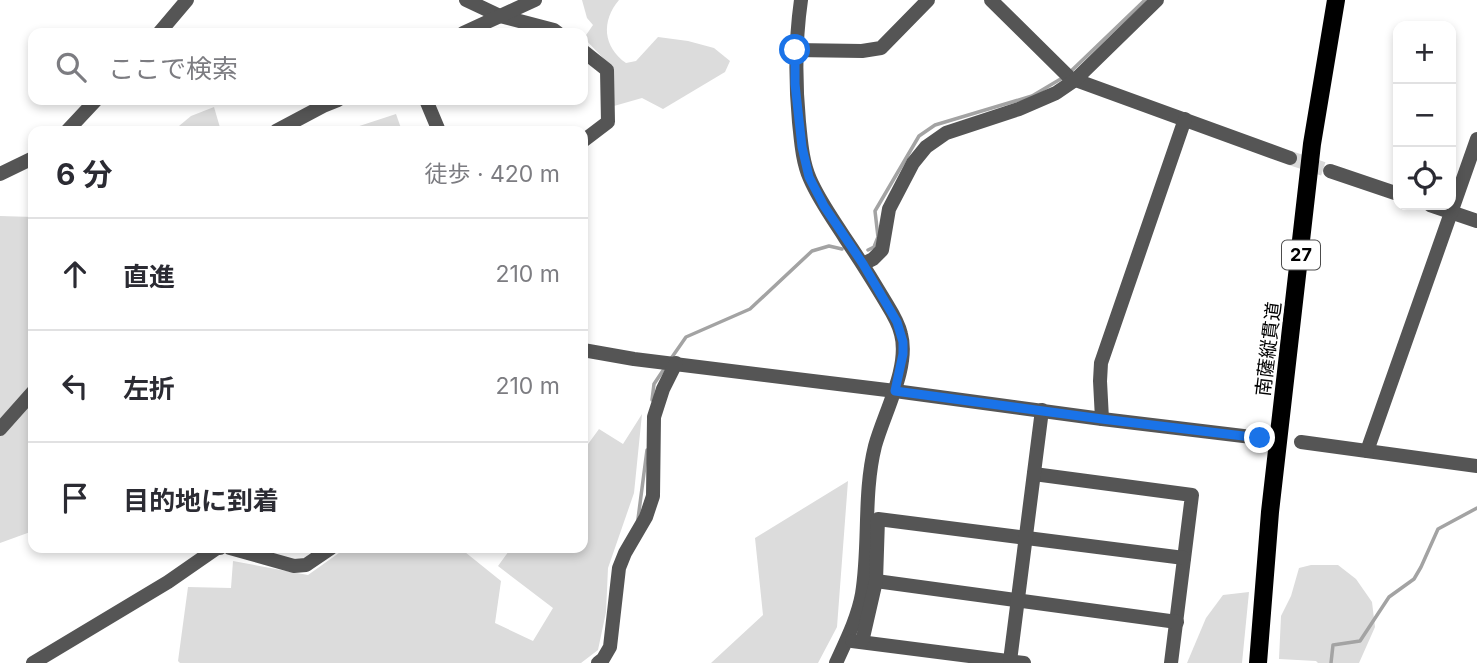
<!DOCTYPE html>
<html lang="ja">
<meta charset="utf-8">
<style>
:root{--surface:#fff;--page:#f7f7f7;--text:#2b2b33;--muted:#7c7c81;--line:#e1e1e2}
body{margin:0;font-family:Inter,"Noto Sans JP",sans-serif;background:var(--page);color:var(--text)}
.controls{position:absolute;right:21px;top:21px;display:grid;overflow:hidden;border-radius:14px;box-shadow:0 4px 10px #0003}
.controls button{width:63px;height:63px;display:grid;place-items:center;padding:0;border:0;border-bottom:2px solid var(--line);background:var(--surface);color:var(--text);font:35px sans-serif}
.stop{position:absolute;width:21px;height:21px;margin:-16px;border:5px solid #1a73e8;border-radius:50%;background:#fff}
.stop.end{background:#1a73e8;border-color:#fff;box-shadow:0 2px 7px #0008}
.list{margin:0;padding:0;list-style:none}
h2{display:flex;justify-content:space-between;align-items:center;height:91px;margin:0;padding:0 28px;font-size:30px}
h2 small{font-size:23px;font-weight:400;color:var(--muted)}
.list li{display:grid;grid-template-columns:46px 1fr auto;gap:21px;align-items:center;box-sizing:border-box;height:112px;padding:0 28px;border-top:2px solid var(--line)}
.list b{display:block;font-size:26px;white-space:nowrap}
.list em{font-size:23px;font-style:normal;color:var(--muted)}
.icon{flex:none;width:38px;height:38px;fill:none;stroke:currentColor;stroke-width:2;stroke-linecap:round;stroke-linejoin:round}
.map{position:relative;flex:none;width:1477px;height:663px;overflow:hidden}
.search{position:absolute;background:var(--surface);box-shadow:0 4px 10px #0003;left:28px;top:28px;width:560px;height:77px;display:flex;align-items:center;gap:18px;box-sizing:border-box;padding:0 24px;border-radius:14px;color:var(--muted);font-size:26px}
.panel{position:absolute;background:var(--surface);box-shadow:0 4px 10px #0003;left:28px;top:126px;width:560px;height:427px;border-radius:14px}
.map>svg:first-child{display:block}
</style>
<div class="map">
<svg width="1477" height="663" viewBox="0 0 1477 663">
<rect width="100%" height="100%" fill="#fff"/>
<g fill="#dcdcdc">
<path d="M582,0H619C601,21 603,47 626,63L636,61L658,37L688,41L714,48L730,61L725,72L663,109L642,98L614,106L604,59L584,38L593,25L587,18Z"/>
<path d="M214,107L221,131H173L191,116Z"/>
<path d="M396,114L402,131H344Z"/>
<path d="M0,216L33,217V531L0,543Z"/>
<path d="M642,414L634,493L608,568L606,612L598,650L581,663H180L178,661L188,587L231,588L233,561L308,575L346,548H460L501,581L495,623L533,641L553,608L498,566L511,548H583V451L599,429L623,444Z"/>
<path d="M848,481L837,627L818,663H711L763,615L755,538Z"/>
<path d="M1311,565H1338L1356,579L1372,602L1375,627L1359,663H1318L1316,661L1279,659L1281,616L1291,596L1299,568Z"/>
<path d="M1249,592L1242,663H1187L1206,618L1223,595Z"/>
</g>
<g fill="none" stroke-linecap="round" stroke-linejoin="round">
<g stroke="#a3a3a3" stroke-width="3.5">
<path d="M1070,72L1145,0"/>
<path d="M868,250L874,247L878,237L875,211L919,136L935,125L1032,96L1064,77"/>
<path d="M670,360L686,337L750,309L812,251L829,246L842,249"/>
<path d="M652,400L654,384L666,366"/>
<path d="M638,519L647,450"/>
<path d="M1331,663L1333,645L1360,641L1389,597L1414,579L1421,567L1438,529L1477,508"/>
</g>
<path stroke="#d9d9d9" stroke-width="14" stroke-dasharray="14 7" stroke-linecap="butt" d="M1290,158L1330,171"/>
<g stroke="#555" stroke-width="14">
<path d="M466,0L500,16L554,30L558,33"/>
<path d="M801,0C795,42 795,79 799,122C801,140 802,161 810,179C819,200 833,219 845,238C858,257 870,276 882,296C889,308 898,320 901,334C910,367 884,413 875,446C863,494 870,545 862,594C858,617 846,641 836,663"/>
<path d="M991,0L1070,78L1290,158"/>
<path d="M159,33L187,0"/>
<path d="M463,33L535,0"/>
<path d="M795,50L862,51L881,48L928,0"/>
<path d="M583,51L607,70L608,122L583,141"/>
<path d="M426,100L439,131"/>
<path d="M67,131L96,100"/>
<path d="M276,131L323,106L338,100"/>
<path d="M1330,171L1398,194"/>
<path d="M0,174L33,158"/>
<path d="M1430,205L1477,221"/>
<path d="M863,264L873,259L882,250L889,209L913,163L926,147L946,133L1019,109L1056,93L1075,80L1157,0"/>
<path d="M583,350L634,359L895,391L1102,419L1260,438"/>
<path d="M1102,419L1100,381L1101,363L1185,119"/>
<path d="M0,429L33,392"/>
<path d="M1301,442L1477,466"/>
<path d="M1367,451L1477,139"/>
<path d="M1034,474L1192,495L1171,663"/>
<path d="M230,548L294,566L306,565L331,548"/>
<path d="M876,581L1177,622"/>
<path d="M852,641L1024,663"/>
<path d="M862,642L876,581L878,519L1184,558"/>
<path d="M1010,661L1042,410"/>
<path d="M33,663L168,582L217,548H220"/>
<path d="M598,663L603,659L610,647L619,568L625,553L646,517L653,496L654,417L663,389L676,363"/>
</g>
<path stroke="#000" stroke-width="18" d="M1258,663L1270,512L1312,144L1336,0"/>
</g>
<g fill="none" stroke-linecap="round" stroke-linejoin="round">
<path stroke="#1a73e8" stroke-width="9" d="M795,50V84L802,147L809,177L824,206L863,264L897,322L903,342V354L895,391L1102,419L1260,438"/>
</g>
<g text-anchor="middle" stroke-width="5" stroke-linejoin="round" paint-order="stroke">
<rect fill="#fff" stroke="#4c4c4c" stroke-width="2" x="1282" y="240.5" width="38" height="29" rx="5"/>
<g font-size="18" font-weight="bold" fill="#000">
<text x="1301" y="261">27</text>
</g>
<g font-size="19" fill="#000" stroke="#fff">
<text transform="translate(1268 349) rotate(-83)" y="7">南薩縦貫道</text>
</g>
</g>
</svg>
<div class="controls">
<button>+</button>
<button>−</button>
<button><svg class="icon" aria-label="locate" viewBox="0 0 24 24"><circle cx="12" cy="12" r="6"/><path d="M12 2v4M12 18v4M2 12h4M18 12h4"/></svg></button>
</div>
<div class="stop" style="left:795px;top:50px"></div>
<div class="stop end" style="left:1260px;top:438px"></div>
<div class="search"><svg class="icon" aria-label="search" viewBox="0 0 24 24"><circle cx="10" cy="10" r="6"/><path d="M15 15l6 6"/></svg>ここで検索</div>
<section class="panel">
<h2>6 分<small>徒歩 · 420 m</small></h2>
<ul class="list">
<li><svg class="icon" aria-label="ahead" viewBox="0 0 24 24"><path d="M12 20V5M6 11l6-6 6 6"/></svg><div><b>直進</b></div><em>210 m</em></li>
<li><svg class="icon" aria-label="left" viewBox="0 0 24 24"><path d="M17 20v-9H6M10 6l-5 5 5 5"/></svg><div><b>左折</b></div><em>210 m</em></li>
<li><svg class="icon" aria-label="arrive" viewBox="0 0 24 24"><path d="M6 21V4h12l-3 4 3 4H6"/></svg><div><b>目的地に到着</b></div></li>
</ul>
</section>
</div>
